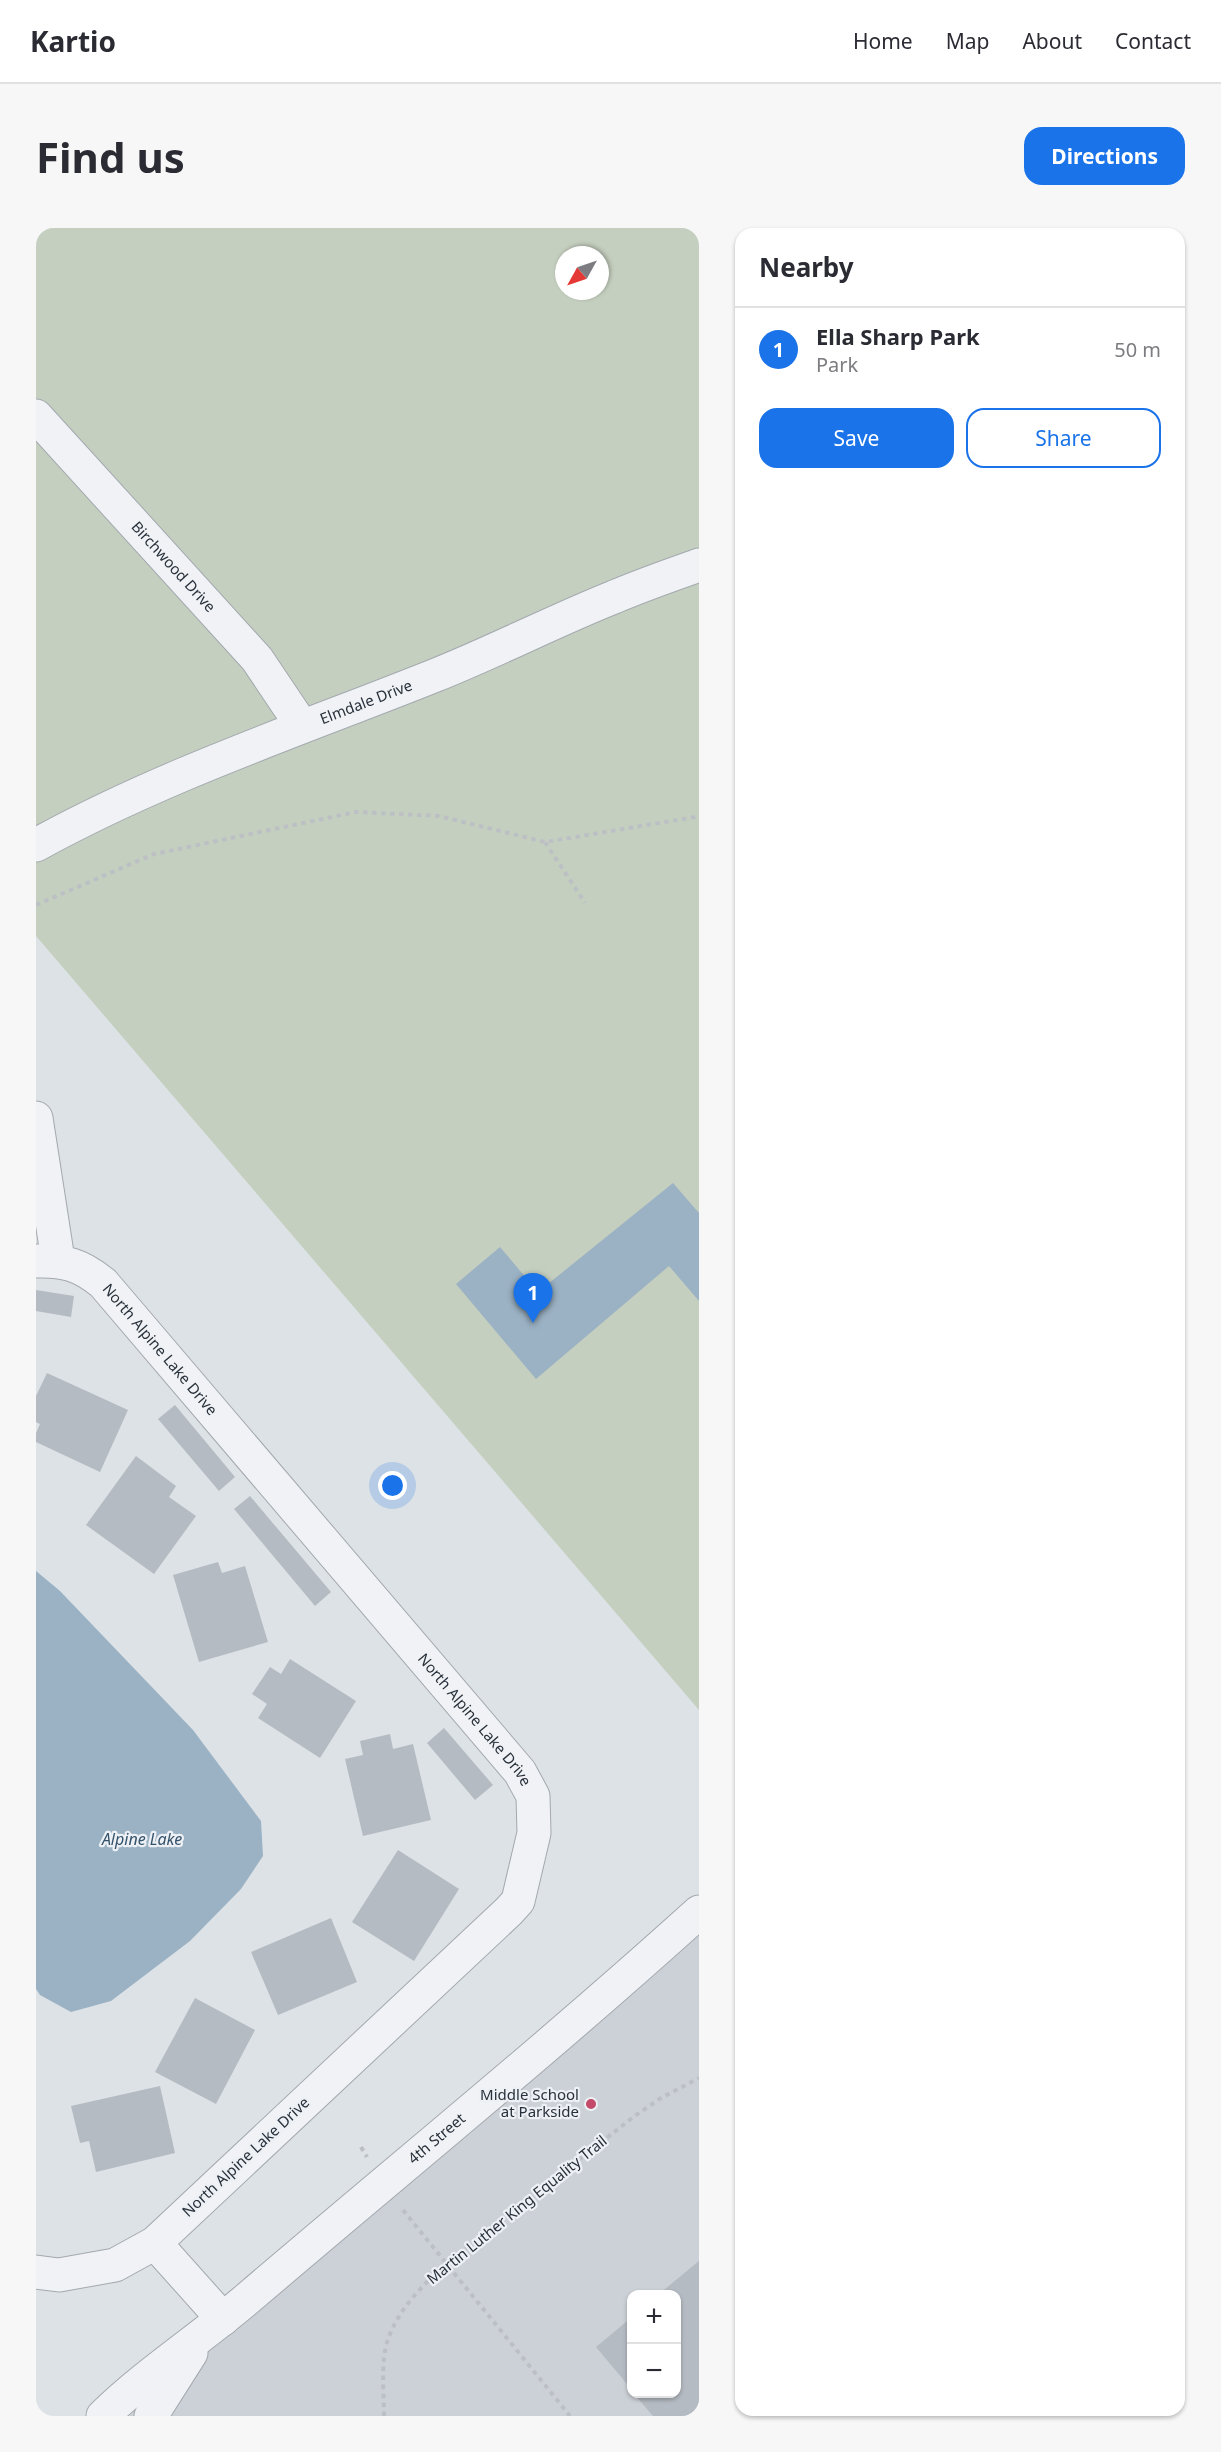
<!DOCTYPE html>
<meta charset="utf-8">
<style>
:root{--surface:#fff;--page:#f7f7f7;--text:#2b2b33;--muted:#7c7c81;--line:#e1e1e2;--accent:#1a73e8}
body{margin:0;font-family:"Noto Sans",sans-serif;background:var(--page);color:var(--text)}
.controls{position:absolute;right:18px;bottom:18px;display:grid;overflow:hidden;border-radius:12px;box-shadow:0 2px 4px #0004}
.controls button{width:54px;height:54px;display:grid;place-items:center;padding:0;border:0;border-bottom:2px solid var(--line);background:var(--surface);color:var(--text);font:30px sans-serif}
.compass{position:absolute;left:519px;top:18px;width:54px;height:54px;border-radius:50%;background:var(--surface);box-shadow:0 2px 4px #0004;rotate:230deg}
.you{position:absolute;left:357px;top:1258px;width:21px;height:21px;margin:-15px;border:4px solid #fff;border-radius:50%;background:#1a73e8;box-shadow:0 0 0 9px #1a73e833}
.badge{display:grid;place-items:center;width:39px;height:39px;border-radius:50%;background:var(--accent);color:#fff;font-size:20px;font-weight:700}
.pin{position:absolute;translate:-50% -50px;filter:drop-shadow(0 2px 3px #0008)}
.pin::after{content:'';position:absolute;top:32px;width:21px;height:18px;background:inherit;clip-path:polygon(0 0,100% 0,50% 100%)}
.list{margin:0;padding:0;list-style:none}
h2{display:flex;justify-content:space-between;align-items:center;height:78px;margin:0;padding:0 24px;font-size:26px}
h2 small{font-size:20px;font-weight:400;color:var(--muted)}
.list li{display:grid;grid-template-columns:39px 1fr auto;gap:18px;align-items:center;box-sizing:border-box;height:84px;padding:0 24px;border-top:2px solid var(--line)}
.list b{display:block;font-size:22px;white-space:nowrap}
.list p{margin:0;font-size:20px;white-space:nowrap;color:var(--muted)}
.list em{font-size:20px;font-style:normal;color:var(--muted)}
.actions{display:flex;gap:12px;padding:18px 24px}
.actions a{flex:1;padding:14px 0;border:2px solid var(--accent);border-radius:18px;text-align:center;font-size:21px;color:var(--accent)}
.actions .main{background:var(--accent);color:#fff}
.map{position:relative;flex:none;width:663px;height:2188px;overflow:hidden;border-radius:18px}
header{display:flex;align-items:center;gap:36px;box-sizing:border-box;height:84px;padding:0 30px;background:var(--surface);border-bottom:2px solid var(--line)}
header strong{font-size:28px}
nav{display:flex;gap:33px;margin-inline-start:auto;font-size:21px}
.intro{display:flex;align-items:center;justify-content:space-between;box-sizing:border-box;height:144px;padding:0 36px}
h1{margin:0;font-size:42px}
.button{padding:15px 27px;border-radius:18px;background:var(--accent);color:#fff;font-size:21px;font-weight:700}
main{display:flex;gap:36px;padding:0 36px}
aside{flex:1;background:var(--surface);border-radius:18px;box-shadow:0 2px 4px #0004}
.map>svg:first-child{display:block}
</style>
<header>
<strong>Kartio</strong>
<nav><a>Home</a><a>Map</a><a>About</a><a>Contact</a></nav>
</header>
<div class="intro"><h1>Find us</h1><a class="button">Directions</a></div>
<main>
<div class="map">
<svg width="663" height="2188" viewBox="0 0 663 2188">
<rect width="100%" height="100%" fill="#dde2e6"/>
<path fill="#ccd1d7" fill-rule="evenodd" d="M663,1685V2188H93ZM596,2066H640V2166H596Z"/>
<path fill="#c5cfbf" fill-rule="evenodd" d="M0,0H663V1482L0,708ZM528,27H564V63H528Z"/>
<g fill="#9bb2c4">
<path d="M637,955L663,985V1073L633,1038L500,1151L420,1056L464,1019L502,1064Z"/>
<path d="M0,1343L24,1363L157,1502L225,1593L227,1628L205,1661L154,1713L75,1773L35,1784L4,1767L0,1761Z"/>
</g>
<g fill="#b5bbc2">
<path d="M0,1062L38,1068L35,1089L0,1083Z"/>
<path d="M11,1145L92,1182L64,1244L0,1214V1205L4,1196L0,1194V1168Z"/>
<path d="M139,1177L199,1249L183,1263L122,1191Z"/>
<path d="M100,1228L140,1258L133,1269L160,1288L118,1346L50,1297Z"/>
<path d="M214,1268L295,1364L279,1378L198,1281Z"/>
<path d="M182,1334L186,1345L209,1338L232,1414L163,1434L137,1347Z"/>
<path d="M254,1431L320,1473L284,1530L222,1490L231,1476L216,1466L234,1439L245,1446Z"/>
<path d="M408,1500L457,1557L439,1572L391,1515Z"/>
<path d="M354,1506L357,1521L377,1516L395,1592L327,1608L309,1531L327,1527L324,1513Z"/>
<path d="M362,1622L423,1661L378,1733L316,1694Z"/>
<path d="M295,1690L321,1754L242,1787L215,1724Z"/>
<path d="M159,1770L219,1802L180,1876L119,1844Z"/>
<path d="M124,1858L139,1925L60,1944L53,1913L44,1915L35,1878Z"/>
<path d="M663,2033V2188H617L598,2166H640V2066H623Z"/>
<path d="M596,2089V2162L560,2119Z"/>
</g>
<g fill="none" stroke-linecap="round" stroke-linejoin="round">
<defs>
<g id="minor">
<path id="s1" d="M0,188L221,431L266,498"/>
<path id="s2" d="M0,617C127,547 265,501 400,447C460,423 518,393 578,369C606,357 635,347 663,337"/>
<path d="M0,890L22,1032"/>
<path id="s3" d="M0,1033C28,1032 45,1037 67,1055L484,1544L497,1568L498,1605L482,1673L473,1683L119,2015L79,2037L23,2047L0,2044"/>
<path d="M119,2015L187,2091"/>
<path id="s4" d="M67,2188C111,2145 164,2111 211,2071C362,1942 516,1817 663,1684"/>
<path d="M115,2188L155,2125"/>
</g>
</defs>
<use href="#minor" stroke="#a3a9af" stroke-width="35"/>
<g stroke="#bcc0c5" stroke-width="4" stroke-dasharray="4.5 4.5" stroke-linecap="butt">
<path d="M509,614L549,675"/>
<path d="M0,677L118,626L320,584L403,588L509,614L659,589L663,586"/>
<path d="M325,1919L331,1929"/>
<path d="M367,1982L534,2188"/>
<path d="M348,2188C348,2165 345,2140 350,2118C359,2084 386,2058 411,2035L600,1887L625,1870L663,1850"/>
</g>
<use href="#minor" stroke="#f0f2f5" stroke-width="33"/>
</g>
<circle fill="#c34a68" stroke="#edf0f4" stroke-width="2" cx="555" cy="1876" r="6"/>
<g text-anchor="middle" stroke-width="4.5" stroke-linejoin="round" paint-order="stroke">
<g font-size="15" fill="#28313b" stroke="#edf0f4">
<text dy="5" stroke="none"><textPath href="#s1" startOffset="204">Birchwood Drive</textPath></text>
<text dy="5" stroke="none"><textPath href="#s2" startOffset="360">Elmdale Drive</textPath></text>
<text dy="5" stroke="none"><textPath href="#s3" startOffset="160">North Alpine Lake Drive</textPath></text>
<text dy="5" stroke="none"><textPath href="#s3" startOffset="646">North Alpine Lake Drive</textPath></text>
<text dy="5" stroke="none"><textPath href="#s4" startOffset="434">4th Street</textPath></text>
<text transform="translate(210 1929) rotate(-43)" y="5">North Alpine Lake Drive</text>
<text transform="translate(481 1982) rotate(-39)" y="5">Martin Luther King Equality Trail</text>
</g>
<g font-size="15" fill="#28313b" stroke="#edf0f4" text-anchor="end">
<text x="543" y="1872">Middle School<tspan x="543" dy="17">at Parkside</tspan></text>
</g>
<g font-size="16" font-style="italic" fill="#35536c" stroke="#edf0f4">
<text x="106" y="1617">Alpine Lake</text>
</g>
</g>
</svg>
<div class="controls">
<button>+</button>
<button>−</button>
</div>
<svg class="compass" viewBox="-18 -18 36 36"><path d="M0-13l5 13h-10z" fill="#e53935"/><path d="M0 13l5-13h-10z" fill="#7c7c81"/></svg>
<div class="you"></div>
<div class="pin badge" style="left:497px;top:1095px">1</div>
</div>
<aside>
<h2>Nearby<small></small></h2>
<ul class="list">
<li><span class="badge">1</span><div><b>Ella Sharp Park</b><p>Park</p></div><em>50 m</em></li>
</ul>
<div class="actions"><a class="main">Save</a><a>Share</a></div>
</aside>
</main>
